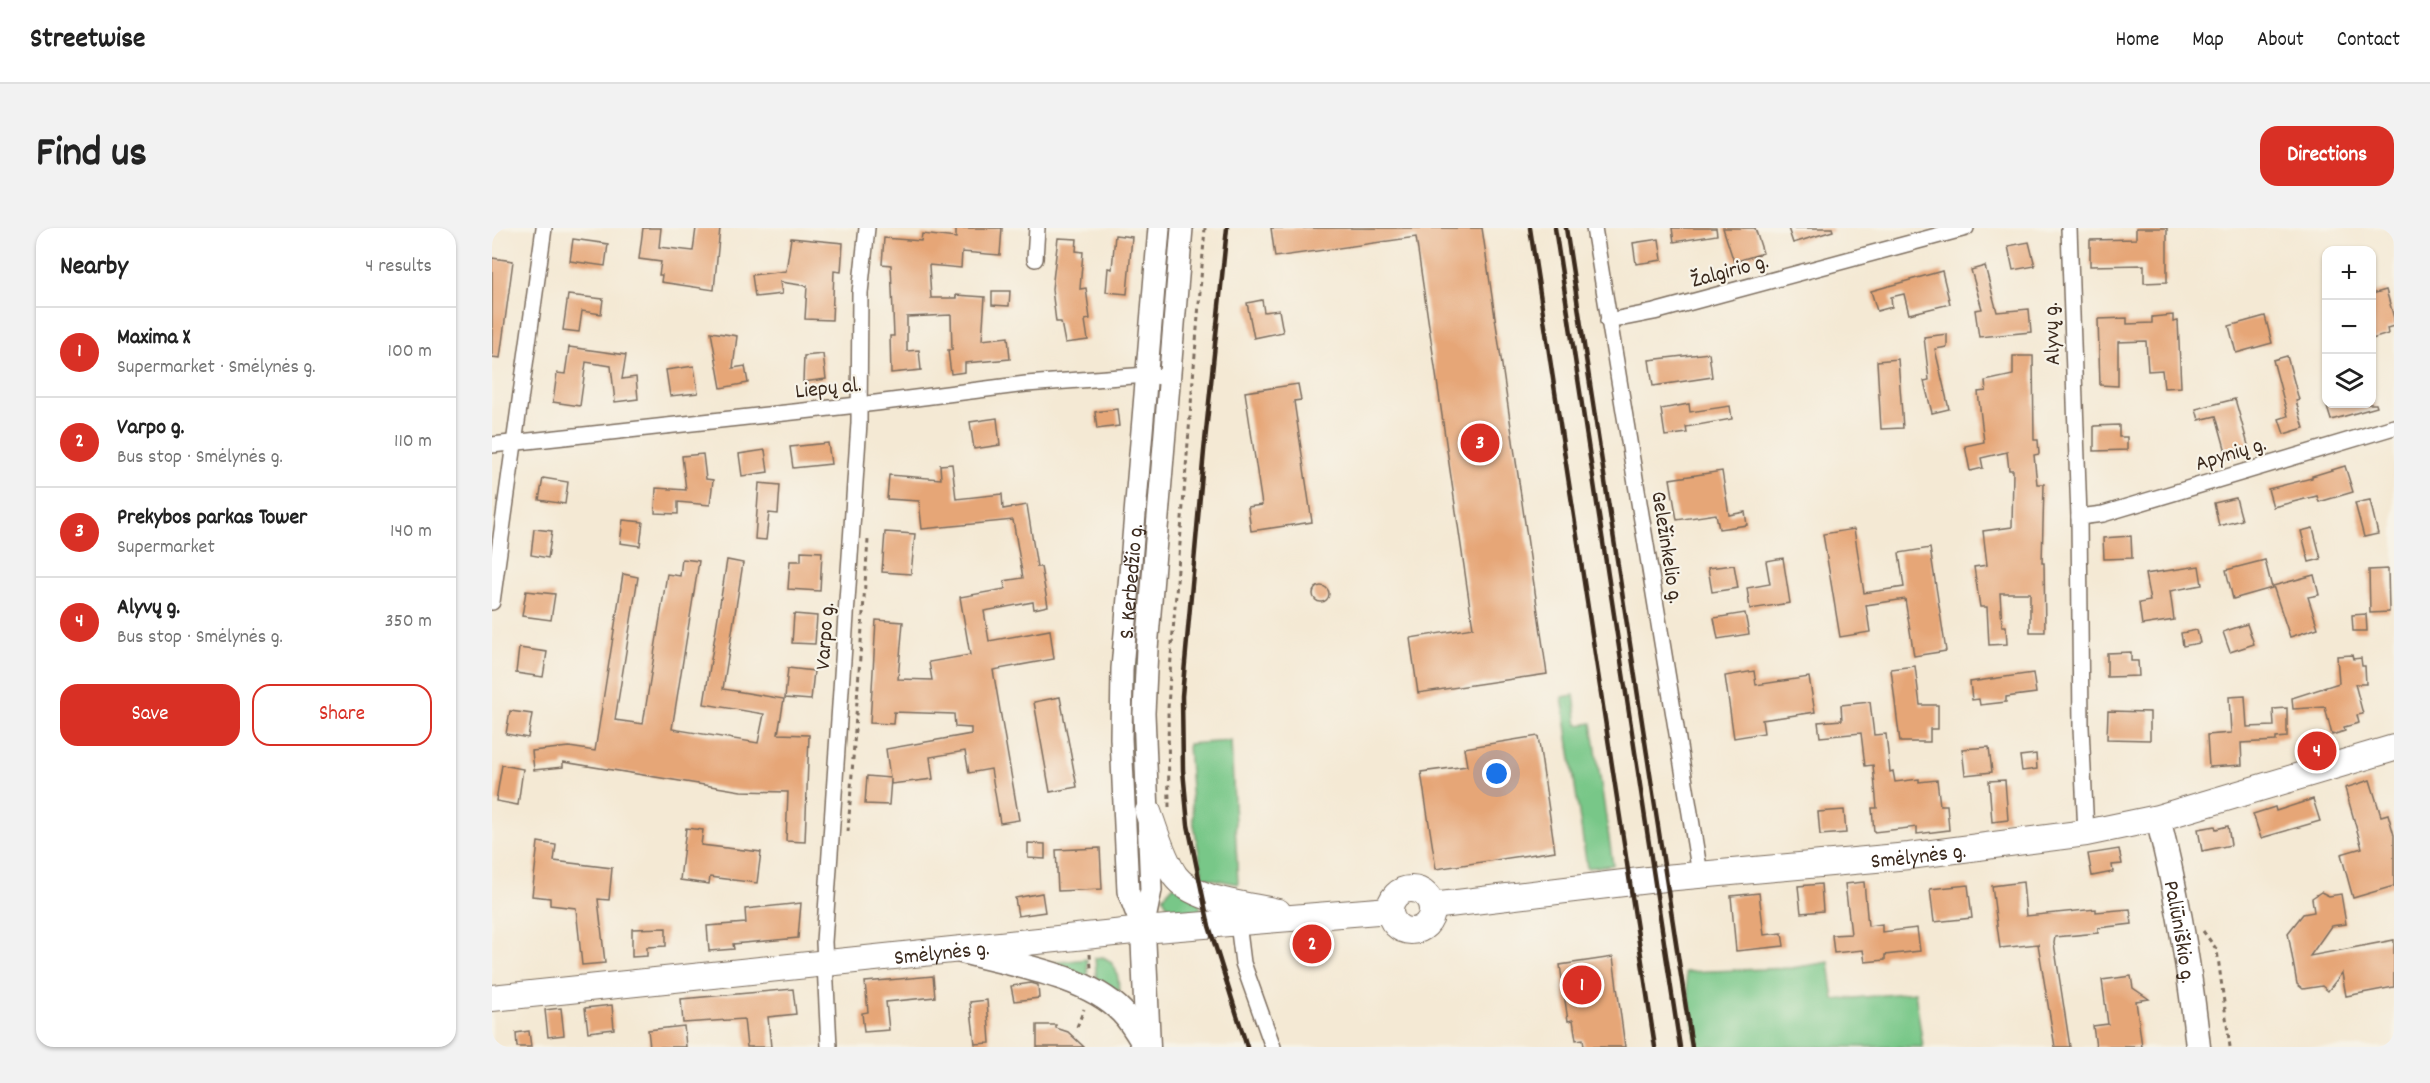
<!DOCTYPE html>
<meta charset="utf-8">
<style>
:root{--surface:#fff;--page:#f2f2f2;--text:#222;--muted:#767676;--line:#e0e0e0;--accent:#d93025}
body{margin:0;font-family:Dekko,sans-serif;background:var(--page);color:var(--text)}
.controls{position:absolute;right:18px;top:18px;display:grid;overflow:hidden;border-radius:12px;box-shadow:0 2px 4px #0004}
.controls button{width:54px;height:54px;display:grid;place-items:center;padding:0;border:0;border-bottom:2px solid var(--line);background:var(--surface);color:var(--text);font:30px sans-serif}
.you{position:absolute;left:1005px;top:546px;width:21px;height:21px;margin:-15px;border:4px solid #fff;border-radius:50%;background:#1a73e8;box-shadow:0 0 0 9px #1a73e833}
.badge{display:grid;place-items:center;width:39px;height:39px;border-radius:50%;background:var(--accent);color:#fff;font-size:20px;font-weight:700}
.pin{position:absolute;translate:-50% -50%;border:3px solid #fff;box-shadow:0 2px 6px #0006}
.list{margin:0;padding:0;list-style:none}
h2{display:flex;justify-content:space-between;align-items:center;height:78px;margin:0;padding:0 24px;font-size:26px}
h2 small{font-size:20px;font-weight:400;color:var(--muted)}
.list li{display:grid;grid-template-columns:39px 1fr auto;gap:18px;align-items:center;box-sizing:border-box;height:90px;padding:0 24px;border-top:2px solid var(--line)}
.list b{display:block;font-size:22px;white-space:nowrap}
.list p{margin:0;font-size:20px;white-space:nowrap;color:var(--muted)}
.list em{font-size:20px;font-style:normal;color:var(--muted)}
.actions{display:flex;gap:12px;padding:18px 24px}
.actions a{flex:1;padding:14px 0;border:2px solid var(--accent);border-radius:18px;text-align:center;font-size:21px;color:var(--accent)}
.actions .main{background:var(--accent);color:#fff}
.icon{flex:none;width:33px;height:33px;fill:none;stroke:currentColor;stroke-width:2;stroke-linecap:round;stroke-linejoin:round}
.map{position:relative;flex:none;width:1902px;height:819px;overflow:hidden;border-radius:18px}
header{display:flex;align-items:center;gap:36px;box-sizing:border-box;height:84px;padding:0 30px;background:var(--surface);border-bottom:2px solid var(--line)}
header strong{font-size:28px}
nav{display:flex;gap:33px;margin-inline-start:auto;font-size:21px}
.intro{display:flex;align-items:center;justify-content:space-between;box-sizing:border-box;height:144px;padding:0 36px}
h1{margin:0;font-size:42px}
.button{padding:15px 27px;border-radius:18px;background:var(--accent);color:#fff;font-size:21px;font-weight:700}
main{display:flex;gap:36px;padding:0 36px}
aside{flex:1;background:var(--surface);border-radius:18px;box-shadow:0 2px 4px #0004}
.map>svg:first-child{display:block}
</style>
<header>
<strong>Streetwise</strong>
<nav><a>Home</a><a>Map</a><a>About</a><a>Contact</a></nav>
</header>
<div class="intro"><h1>Find us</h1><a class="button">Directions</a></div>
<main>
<aside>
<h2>Nearby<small>4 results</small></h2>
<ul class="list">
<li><span class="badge">1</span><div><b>Maxima X</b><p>Supermarket · Smėlynės g.</p></div><em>100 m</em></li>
<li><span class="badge">2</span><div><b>Varpo g.</b><p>Bus stop · Smėlynės g.</p></div><em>110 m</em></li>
<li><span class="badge">3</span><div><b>Prekybos parkas Tower</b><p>Supermarket</p></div><em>140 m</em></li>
<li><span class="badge">4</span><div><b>Alyvų g.</b><p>Bus stop · Smėlynės g.</p></div><em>350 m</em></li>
</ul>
<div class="actions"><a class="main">Save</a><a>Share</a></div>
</aside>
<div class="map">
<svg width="1902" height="819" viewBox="0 0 1902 819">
<rect width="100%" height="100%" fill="#f7f3e8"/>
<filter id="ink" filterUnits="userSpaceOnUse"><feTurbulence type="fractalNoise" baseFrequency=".0167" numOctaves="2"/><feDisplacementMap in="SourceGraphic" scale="12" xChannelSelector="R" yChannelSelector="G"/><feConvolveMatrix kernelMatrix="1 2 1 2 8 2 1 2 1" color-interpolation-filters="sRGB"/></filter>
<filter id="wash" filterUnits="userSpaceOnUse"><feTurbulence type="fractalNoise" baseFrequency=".008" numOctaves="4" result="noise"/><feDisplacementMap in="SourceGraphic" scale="24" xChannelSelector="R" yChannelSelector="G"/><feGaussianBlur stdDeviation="1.35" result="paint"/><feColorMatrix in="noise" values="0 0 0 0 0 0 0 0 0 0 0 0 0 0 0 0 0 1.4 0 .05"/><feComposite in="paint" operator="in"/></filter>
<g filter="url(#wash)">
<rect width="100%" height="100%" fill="#f4e9d4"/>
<g fill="#78c788" stroke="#5a7853" stroke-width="1.5">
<path d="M674,0H681L669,126H667Z"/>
<path d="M657,193H665L651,656L644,657L638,474Z"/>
<path d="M1082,467L1086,497L1100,495L1121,637L1095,640L1070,469Z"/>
<path d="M739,513L746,656L711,649L701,591L696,516Z"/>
<path d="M682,657L706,672L710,686C692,687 678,688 671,669Z"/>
<path d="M611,729C629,737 626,756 628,772L605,757L603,730Z"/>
<path d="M595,731L596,752L549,736Z"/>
<path d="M1337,734L1342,772L1423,764L1431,819H1205L1193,744L1300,740Z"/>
</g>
<g id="blocks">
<g fill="#e6a677">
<path d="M151,0H169L167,19L201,23L204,0H228L222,62L169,54L170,47H167L169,34L147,31Z"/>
<path d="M464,0H510L508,27L470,24L469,40L437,37L439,70H464V67L493,69L490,112L516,109L518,131L473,135V144L459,146L456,122H460L459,87L415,89V123L427,122L429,142L399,145L398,108H402L399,37L390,36L392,10L429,13L430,6L464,10Z"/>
<path d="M779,0H990L1055,446L926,465L918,410L981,400L924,9L783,29Z"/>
<path d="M1180,0H1224L1225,7L1182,14Z"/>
<path d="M1231,0H1263L1271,25L1242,34Z"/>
<path d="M1296,0H1340L1341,3L1301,15Z"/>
<path d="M1644,0H1675V54L1652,55V37L1598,38V12L1644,11Z"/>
<path d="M623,7L640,9L635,66L614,64L616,40L620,41Z"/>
<path d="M299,10L351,15L349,44L342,43L340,92L313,91L315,58L288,54L290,66L263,69L260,47L294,43Z"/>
<path d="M566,10L585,11L584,23L591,24L588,61L594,60L598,91L593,92L596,112L573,115L569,94H564L560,61Z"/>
<path d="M81,11L116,16L113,38L78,33Z"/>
<path d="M1167,11L1170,32L1144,36L1141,15Z"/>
<path d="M1537,14L1543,38L1521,42L1516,18Z"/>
<path d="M0,30L21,33L8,130L0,129Z"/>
<path d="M1493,38L1505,84L1537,81L1539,104L1487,109L1483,82L1490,81L1479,42Z"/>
<path d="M1450,43L1458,76L1417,86L1412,66L1399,69L1400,79L1385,83L1379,63Z"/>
<path d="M1894,62L1902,90V98L1895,100L1896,106L1880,111V66Z"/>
<path d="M500,63H518L517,78L500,77Z"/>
<path d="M76,67L111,71L109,86L90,83L87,104L71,102Z"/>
<path d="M770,72L772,84L787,82L791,104L762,110L755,75Z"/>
<path d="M1681,87V94L1686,93L1689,159L1672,160L1670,142L1656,143L1654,113L1626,114V158L1608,157L1606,91L1635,90V96L1660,95V89Z"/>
<path d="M1773,88L1780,115L1744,125L1737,98Z"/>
<path d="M219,104L245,108L241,140L253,138L256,155L229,160Z"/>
<path d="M1455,106V119L1443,121L1457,181L1440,185L1432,153L1437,152L1432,109Z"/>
<path d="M77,119L134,127L130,151L144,149L146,171L123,174L119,138L94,134L88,178L61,174L65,145L73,146Z"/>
<path d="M1217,125L1220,149L1161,158L1157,132Z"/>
<path d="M331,126L334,151L311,154L312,128Z"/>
<path d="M1521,128H1541L1542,212H1546L1547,226L1542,227L1545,256H1552L1550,335H1552L1553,404H1538V365H1508L1510,398H1514L1515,416L1497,417L1495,379H1488L1482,339L1495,337L1491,303L1520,299L1521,242H1517L1515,224L1489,230L1491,240L1478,243L1473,218L1492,214L1486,164L1494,163L1493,153L1521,147Z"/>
<path d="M1795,128L1807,172L1804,173L1812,200L1792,206L1787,191L1796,188L1781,132Z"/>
<path d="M1406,131L1411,200L1389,201L1385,133Z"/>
<path d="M202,138L206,165L178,168L174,142Z"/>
<path d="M806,156L809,172L802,173L820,294L759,303L756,279L770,277L753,164Z"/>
<path d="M1743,171L1758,224L1736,231L1724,188L1707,192L1704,181Z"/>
<path d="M1197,176L1198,184L1238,178L1240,191L1194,199L1195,205L1173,208L1169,181Z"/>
<path d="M1834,176H1884L1885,179L1839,192Z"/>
<path d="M625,181L627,198L605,201L603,184Z"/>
<path d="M505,190L508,217L482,221L478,194Z"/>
<path d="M1627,197V209H1635V222L1602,223V198Z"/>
<path d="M336,215L339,236L301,240L298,219Z"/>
<path d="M273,222L276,244L250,248L247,226Z"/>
<path d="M211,226L214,251L221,252L218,277L186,274V286L163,285L164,260L194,262L190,228Z"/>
<path d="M460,236L464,271L510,266L511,281L535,277L545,339H549L556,378L542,381L541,374L492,383L497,413L558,402L562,431L501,442L527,592L508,595L499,541L477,545L473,523L438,529L441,551L399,556V551L397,577L373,576L375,548L398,550L394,521L479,506V500L463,499L462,486L402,484L401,496L378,495L384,392L411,394L406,451L440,452L437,434L478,427L468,369L513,361L512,353L531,350L521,292L430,301L427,273L395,271L397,247L449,251L448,237Z"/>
<path d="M1853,238L1861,264L1827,274L1825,268L1781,279L1776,261L1820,250V248Z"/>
<path d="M1230,243L1237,287L1253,284L1255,297L1227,301L1224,286L1185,292L1178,251Z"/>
<path d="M51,250L76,254L73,276L47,272Z"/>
<path d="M267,255L288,257L286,286L277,285L274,312L263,311Z"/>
<path d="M1744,270L1750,292L1727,298L1722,275Z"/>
<path d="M1878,272L1886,306L1872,309L1863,275Z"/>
<path d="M131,292L151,294L148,318L128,315Z"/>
<path d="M1821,300L1829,331L1817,334L1809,303Z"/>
<path d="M42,301L60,303L56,330L39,327Z"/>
<path d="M1362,301L1372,365L1412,359L1407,325L1438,320L1454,423L1422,428L1413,371L1374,377L1378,404L1348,409L1331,306Z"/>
<path d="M393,304L423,306L419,346L390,344Z"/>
<path d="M1639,308L1640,330L1612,331L1611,310Z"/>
<path d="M309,323L330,324L328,363L296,361L298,333H309Z"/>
<path d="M1291,330L1298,375L1258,381L1255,360L1278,356L1274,333Z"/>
<path d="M190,331L207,333L180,501L266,515L272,486L212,476L235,332L251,335L231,461L292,471L286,506L317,507L313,614L294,613L296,564L249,563L71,534V539L42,542L40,523L77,519L103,523L131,346L146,349L123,492L151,496L175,346L188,348Z"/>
<path d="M1773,332L1780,360L1741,371L1734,342Z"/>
<path d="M1242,337L1246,360L1220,364L1216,340Z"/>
<path d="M1707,338L1710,357L1678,363L1682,392L1650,397L1647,375L1658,373L1653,346Z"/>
<path d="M1896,341L1897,384L1878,385L1877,342Z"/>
<path d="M1822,347L1827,367L1816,369L1826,400L1798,409L1781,358Z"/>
<circle cx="829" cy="366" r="8"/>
<path d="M34,363L63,366L59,392L30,388Z"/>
<path d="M1253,385L1257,406L1226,411L1222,390Z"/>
<path d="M302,386L325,388L323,416L300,415Z"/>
<path d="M1874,386L1875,403H1861L1860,387Z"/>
<path d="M1755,396L1762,416L1738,424L1731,404Z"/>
<path d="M1705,402L1708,415L1691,418L1689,405Z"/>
<path d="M27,420L55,424L51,449L24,445Z"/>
<path d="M1639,424V433H1646L1647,448L1615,449V425Z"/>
<path d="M1860,427L1861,431L1869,430L1870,438H1873L1874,456H1863L1871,486L1865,487L1867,495L1852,499L1853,503L1840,507L1833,479L1801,481L1800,470L1847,455L1845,428Z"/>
<path d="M1423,438L1428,477H1446V501H1438V514H1408L1399,441Z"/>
<path d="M296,440L322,443L319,472L293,470Z"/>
<path d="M1262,443L1264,457L1317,449L1323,484L1270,492L1272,505L1242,510L1233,448Z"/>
<path d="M1541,445L1544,465L1514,469V474L1488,477L1487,471L1480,472L1478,454Z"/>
<path d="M1753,468L1755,499L1782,498L1781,481L1795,480V509L1784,510V513L1749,515L1750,537L1717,539L1715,507L1739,505L1737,469Z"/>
<path d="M568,469L585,559L558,564L542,474Z"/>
<path d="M1378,474L1382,507L1394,506L1398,544L1401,543L1403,554L1427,551V554L1445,552L1448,577H1455L1457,602L1425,606V599L1382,604L1380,580H1385L1381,537L1373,538L1369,505L1328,509L1326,494L1350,492L1349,477Z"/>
<path d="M18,483L40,486L36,510L14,506Z"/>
<path d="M1616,483L1658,484V512L1615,511Z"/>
<path d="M1046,508L1063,623L944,641L929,544L975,538L972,520Z"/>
<path d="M1497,519L1500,544L1473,547L1470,521Z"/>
<path d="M1544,526L1545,541L1530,543L1528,528Z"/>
<path d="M10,537L31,541L26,577L4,573Z"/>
<path d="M1513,552L1516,592L1500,594L1497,553Z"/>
<path d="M1878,552L1889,588L1896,586L1902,607V658L1861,670L1849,626L1870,620L1853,560Z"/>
<path d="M1821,571L1828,593L1769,610L1761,586L1783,579L1784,583Z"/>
<path d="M1352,582L1354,605L1328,607L1326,584Z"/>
<path d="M1723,598L1724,601L1736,598L1739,617L1710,623L1706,601Z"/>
<path d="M194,600L211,602L209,617L269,624L265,655L218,649L217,656L188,652Z"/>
<path d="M46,614L64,617L62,633L120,640L117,672L106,671L113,735L90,737L84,680L58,677V670L40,668Z"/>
<path d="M536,615L553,616V631L536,630Z"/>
<path d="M608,620L610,661L566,663L564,622Z"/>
<path d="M1627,621L1630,636L1620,637L1621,644L1600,648L1596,626Z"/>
<path d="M1372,654L1376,698L1390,696V704L1425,700L1428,723L1393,727V732L1373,734L1371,722L1342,725L1340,707L1359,706L1353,656Z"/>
<path d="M1531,654L1534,688L1604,681V684L1638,681L1640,696L1606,700V705L1563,709L1562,715L1578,819H1563L1546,716L1508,720L1500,658Z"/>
<path d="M1329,656L1331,683L1309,685L1306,658Z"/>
<path d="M1476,657L1480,690L1442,694L1438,661Z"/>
<path d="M1829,664L1837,668L1849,666L1854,696L1839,698L1818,728L1902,712V759L1854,768L1850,745L1836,763L1830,758L1811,761L1805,756L1796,705L1811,686L1822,684L1820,670Z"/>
<path d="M550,665L553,684L526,688L523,670Z"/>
<path d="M1267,665L1272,707L1290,705L1292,718L1244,723L1239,668Z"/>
<path d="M309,675L306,710L241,716L242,721L217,723L215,698L254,695L253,681Z"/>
<path d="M174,700V718L155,719V728L140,729V701Z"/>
<path d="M1121,729L1133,819H1092L1091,811L1084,812L1081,792L1076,793L1068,737Z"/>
<path d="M441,748L443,769L394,774L397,802L372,804L370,785L376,784L373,754Z"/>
<path d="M1639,748L1641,760L1657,771L1644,773L1650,819H1604L1601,798L1616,796L1610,752Z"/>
<path d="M539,755L546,757L547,770L522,773L519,758Z"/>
<path d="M301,761L304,786L276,789L279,819H255L252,791L191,795L189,771Z"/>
<path d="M495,772L498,815L483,816L478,774Z"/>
<path d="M120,777L122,801L96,804L93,780Z"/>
<path d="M69,780L72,807L56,809L53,782Z"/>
<path d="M545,797H564V800L576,804L592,819H545Z"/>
<path d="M192,798L194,819H158L156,802Z"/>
<path d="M37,803L39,819H25L24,805Z"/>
</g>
</g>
</g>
<g filter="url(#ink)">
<use href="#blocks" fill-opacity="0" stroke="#7c6d5e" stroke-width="1.5"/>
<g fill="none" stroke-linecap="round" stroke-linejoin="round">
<defs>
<g id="minor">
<path d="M1102,0L1208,646"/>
<path d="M1577,0L1587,289L1589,499L1594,605"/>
<path d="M543,31L545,0"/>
<path d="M1116,93L1162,84L1474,0"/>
<path d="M0,217L384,175L534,156L655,147L678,150"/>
<path d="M1587,289L1611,286L1902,199"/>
<path d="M0,374L52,0"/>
<path d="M746,695L751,735L781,819"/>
<path d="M337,819L332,714L367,195L368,65L375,0"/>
</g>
<g id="secondary">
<path d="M651,701L659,662L652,485L655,421L690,0"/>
<path id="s1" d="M651,702L636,663L629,510L630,441L667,0"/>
</g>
<g id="primary">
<path id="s2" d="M1666,590C1685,665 1698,742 1706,819"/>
<path d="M651,702L656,819"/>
<path d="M466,722C516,736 593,746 630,784C640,794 647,807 654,819"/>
</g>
<g id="trunk">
<path d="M656,584C664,605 670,629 683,648C701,673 757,677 786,684"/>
<circle cx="919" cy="682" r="21"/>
<path id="s3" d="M940,678L1173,650L1417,628L1594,605L1666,590L1902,520"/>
<path id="s4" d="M0,770L651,702L898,682"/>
</g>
</defs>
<use href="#minor" stroke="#7c6d5e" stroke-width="18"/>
<use href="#secondary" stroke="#7c6d5e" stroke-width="24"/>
<use href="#primary" stroke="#7c6d5e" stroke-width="27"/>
<use href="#trunk" stroke="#7c6d5e" stroke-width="28"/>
<g stroke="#7c6d5e" stroke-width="3" stroke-dasharray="4.5 4.5" stroke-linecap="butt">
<path d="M677,579L676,481L679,429L713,0"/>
<path d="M356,604L376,312"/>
<path d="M1711,703L1725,722L1738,819"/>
<path d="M598,726L599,740"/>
<path d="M585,799L592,781"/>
</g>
<use href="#minor" stroke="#fff" stroke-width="15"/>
<use href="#secondary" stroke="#fff" stroke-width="21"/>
<use href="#primary" stroke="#fff" stroke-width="24"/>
<use href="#trunk" stroke="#fff" stroke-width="26"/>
<g stroke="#3b2a1e" stroke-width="4.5">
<path d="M735,0L712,223L690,468L691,542L696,597L717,698L755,819"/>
<path d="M1038,0L1163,819"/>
<path d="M1063,0L1188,819"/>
<path d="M1074,0L1200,819"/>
</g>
</g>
</g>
<g text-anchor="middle" stroke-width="4.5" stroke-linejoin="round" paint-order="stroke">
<g font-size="22" fill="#3b2a1e" stroke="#f7f3e8">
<text transform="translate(1237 41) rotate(-15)" y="8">Žalgirio g.</text>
<text transform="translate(1558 106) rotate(-92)" y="8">Alyvų g.</text>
<text transform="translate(336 158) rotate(-6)" y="8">Liepų al.</text>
<text transform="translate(1738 224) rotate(-17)" y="8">Apynių g.</text>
<text transform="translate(1177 319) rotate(81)" y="8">Geležinkelio g.</text>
<text dy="8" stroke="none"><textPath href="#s1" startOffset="352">S. Kerbedžio g.</textPath></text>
<text transform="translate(331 408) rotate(-86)" y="8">Varpo g.</text>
<text dy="8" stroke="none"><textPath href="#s3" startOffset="489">Smėlynės g.</textPath></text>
<text dy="8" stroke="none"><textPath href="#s2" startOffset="116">Paliūniškio g.</textPath></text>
<text dy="8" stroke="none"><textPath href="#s4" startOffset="452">Smėlynės g.</textPath></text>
</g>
</g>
</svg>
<div class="controls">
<button>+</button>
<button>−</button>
<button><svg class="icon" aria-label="layers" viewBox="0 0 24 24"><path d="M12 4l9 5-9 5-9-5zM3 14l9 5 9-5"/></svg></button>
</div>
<div class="you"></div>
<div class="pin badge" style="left:1090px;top:757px">1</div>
<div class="pin badge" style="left:820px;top:716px">2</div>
<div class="pin badge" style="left:988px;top:215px">3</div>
<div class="pin badge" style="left:1825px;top:523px">4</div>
</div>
</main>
